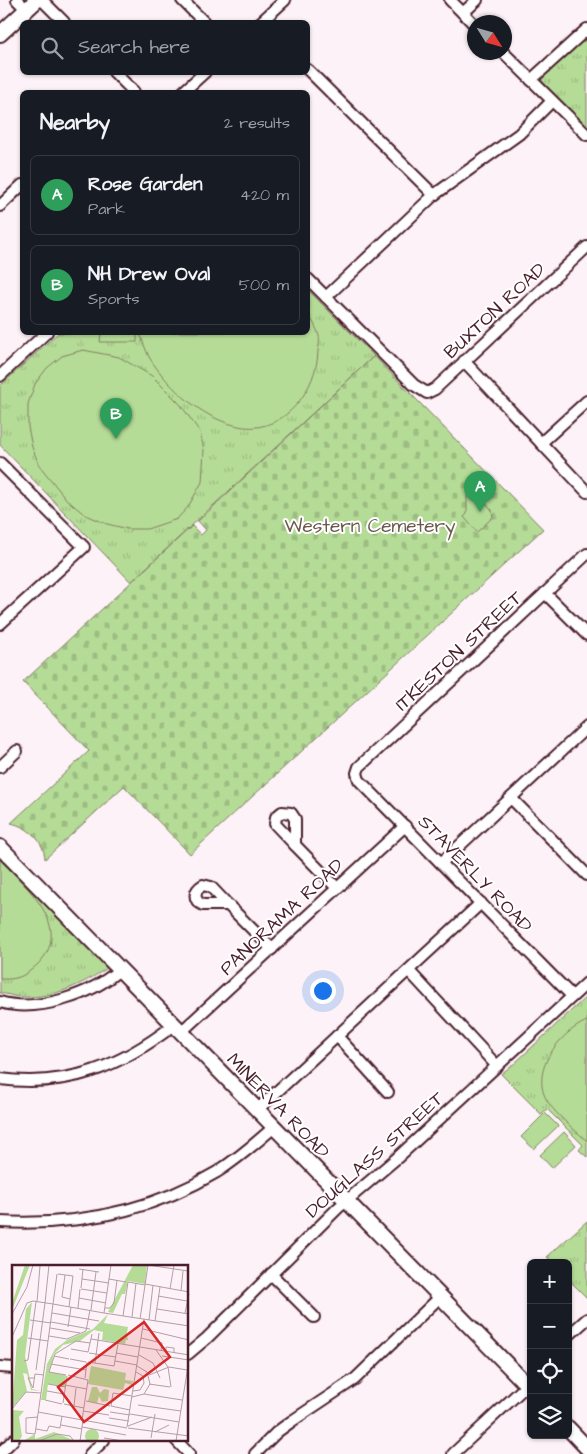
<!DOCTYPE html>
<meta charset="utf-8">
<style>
:root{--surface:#171b24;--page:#20242c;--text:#f1f3f6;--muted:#9ea1a6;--line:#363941;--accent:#d1495b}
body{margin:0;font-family:"Architects Daughter",sans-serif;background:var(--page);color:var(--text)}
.controls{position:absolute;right:15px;bottom:15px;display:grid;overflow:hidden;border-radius:8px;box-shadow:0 1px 4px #0004}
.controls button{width:45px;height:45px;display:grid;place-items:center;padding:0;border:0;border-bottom:1px solid var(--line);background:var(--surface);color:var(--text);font:25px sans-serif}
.compass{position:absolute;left:467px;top:15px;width:45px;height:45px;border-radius:50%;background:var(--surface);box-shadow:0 1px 4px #0004;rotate:127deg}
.you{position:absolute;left:322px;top:990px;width:18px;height:18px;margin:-12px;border:4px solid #fff;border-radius:50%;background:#1a73e8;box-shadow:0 0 0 8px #1a73e833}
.badge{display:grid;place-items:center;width:32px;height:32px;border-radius:50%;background:var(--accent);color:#fff;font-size:16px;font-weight:700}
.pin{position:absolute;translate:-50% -41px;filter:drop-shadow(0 1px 2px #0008)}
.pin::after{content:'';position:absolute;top:26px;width:18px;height:15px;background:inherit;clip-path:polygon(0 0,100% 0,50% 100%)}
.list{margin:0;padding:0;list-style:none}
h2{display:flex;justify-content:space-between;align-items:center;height:65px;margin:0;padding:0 20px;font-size:21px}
h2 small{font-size:16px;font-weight:400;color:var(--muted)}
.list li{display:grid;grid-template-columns:32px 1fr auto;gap:15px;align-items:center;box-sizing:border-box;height:80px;margin:0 10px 10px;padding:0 10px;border:1px solid var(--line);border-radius:8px}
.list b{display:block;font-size:19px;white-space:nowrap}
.list p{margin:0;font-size:16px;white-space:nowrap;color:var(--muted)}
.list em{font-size:16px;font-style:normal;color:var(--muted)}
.icon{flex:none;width:28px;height:28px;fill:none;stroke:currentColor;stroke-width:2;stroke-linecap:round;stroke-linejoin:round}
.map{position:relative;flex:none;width:587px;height:1454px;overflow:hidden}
.search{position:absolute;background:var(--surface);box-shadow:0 1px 4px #0004;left:20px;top:20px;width:290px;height:55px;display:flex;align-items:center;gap:12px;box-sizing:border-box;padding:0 18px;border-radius:8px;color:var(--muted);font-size:19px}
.panel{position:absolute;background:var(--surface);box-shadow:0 1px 4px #0004;left:20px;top:90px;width:290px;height:245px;border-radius:8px}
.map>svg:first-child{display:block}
</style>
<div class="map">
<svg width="587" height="1454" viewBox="0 0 587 1454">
<defs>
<pattern id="grass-tufts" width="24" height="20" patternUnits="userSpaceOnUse" patternTransform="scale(1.25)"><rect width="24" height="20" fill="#b5dc97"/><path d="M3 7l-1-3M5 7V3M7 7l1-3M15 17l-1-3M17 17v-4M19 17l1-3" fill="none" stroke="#9dbc82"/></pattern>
<pattern id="cemetery-stones" width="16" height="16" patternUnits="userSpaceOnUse" patternTransform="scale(1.25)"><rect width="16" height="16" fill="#b5dc97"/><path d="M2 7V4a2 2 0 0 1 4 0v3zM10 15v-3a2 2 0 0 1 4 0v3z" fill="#9dbc82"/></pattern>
</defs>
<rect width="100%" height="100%" fill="#fdf2f7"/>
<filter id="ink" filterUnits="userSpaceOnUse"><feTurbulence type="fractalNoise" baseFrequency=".02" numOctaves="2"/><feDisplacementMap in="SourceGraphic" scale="10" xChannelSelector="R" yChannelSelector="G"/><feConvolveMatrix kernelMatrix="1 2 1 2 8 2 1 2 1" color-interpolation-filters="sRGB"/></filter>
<g filter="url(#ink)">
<g fill="url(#grass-tufts)" stroke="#807e61">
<path d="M587,36V130L538,81Z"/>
<path d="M308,290L374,356L131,582L0,445V386L58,333L308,332Z"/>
<path d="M0,855L109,967C83,984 55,998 23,997C15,997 7,994 0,993Z"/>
<path d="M587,996V1157L579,1150L583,1145L547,1109L541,1114L501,1074L515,1063Z"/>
<path d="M587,1221V1298L568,1279V1263H553L547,1257Z"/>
</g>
<path fill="url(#cemetery-stones)" stroke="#807e61" d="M374,356L543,529L190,854L124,786L45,859C44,840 28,827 11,823L89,751L23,682L192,526L201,535L206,530L198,521Z"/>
<g fill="#b5dc97" stroke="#807e61">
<path d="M308,312C311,319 317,328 319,336C320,340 319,346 318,351C317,388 286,432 244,427C206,422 169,389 149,357C146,350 143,343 141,336V332H308Z"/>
<path d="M101,333H137V342H100Z"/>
<path d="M83,350L119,357L152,376L180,404L200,432L204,450L202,482L188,507L177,519L147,529H128L107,524L84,514L67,500L39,465L32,447L28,427V404L35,384L47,368L62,356Z"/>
<path d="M478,495L492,510L493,517L477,532L464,517L467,514V496Z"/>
<path d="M0,860C25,886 75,927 38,964C25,976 18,980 0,979Z"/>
<path d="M587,1021V1141C574,1129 558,1117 548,1102C528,1072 560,1032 587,1021Z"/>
<path d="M545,1113L558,1126L534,1149L521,1137Z"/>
<path d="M564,1132L576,1145L552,1168L540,1155Z"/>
</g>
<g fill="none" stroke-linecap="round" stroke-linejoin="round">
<defs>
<g id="street">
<path d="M17,0L27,10"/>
<path d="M42,0L64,22"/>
<path d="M182,0L204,22"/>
<path d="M450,0L474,24"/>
<path d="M463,13L477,0"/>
<path d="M261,22L285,0"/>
<path d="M503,52L587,135"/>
<path d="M308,70L434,195"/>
<path d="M114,72L134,92"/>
<path d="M531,80L587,29"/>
<path d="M183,92L205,72"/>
<path d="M0,206L22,185"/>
<path d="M308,279L414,385L427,393L435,389L587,247"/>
<path d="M326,297L434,195L519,134L552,101"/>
<path d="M464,361L587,492"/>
<path d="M0,376L47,332"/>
<path d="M541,443L587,401"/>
<path d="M0,463L84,547L0,624"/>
<path d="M545,593L587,635"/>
<path d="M0,767L17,751"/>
<path d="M511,798L587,875"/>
<path d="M282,812L291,813L295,819V845L275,824L276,817Z"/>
<path d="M295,845L337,888"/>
<path d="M441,863L587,727"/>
<path d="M203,885L211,887L228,905H203C193,900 193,891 203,885Z"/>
<path d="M228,905L272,949"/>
<path d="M409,971L497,1066"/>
<path d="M572,996L359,780L357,773L359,767L587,554"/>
<path d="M0,1002C37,1013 92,995 120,969"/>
<path d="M181,1032L405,826"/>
<path d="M337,1036L388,1092"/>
<path d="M0,1079C69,1088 121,1066 174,1025"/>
<path d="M257,1110L481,903"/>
<path d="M0,1222C77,1226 150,1212 217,1172C237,1159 256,1143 274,1127"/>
<path d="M271,1274L314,1317"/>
<path d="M568,1336L587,1319"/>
<path d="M188,1354L207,1338L338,1208L397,1158L587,983"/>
<path d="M0,1367L14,1368"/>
<path d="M176,1440L189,1454"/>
<path d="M0,1453L14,1439"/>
<path d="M90,1454L104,1440"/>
<path d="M255,1454L277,1432L292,1421L355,1379L440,1297"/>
<path d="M453,1454L527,1385"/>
</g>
<g id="secondary">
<path d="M0,34L37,0"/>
<path d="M0,847L531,1389"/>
<path d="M568,1428L587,1448"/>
</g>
</defs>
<use href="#street" stroke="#4a1f2b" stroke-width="14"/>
<use href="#secondary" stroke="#4a1f2b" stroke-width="18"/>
<use href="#street" stroke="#fff" stroke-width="10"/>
<use href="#secondary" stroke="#fff" stroke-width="14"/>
</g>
</g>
<g text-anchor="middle" stroke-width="4" stroke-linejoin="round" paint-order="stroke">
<g font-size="19" fill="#4a1f2b" stroke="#fff">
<text transform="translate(494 310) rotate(-43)" y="7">BUXTON ROAD</text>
<text transform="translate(458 650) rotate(-43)" y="7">ITKESTON STREET</text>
<text transform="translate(476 873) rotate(46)" y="7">STAVERLY ROAD</text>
<text transform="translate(281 916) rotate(-43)" y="7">PANORAMA ROAD</text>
<text transform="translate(279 1105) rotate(46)" y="7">MINERVA ROAD</text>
<text transform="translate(374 1154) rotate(-42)" y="7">DOUGLASS STREET</text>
</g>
<g font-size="19" fill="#6a584b" stroke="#fff">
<text x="370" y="532">Western Cemetery</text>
</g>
</g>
<g transform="translate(12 1265)">
<rect width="176" height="176" fill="#fdf2f7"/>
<path d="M13,0H18L0,45V38ZM121,0H135L133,19L116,16L113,29H110L101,48L96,47ZM20,37L13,91L20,124L28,126L19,125L15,109L11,108L15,126L0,143L5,75L11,70L14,44ZM96,49L92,58L116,62L113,79L90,75L91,67L82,65L68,76L51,80L42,89L37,107L54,110L53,122L36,119L34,135H29L35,99L43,84L55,75L81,64ZM0,145L12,146L7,152L10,171L7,176H0ZM42,167L63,176H11L23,169V174Z" fill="#b5dc97"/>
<path d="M79,101L114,108L113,115L121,116L120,120L113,118L111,125L76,119Z" fill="#b5dc97"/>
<path d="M90,59L102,62L99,74L92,72L93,63L90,66L87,63ZM107,63L114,65L116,75H104ZM80,122H85L88,128L92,124L97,125L96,136L90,137L87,131L85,138L76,136ZM73 171a7 7 0 1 1 14 0a7 7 0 1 1-14 0Z" fill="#b5dc97"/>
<path fill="none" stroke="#b59ea5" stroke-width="1" d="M136,0L176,6M67,4L87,7M46,9L61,11L57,42M53,10L50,32L58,34M70,14L97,18M97,14L114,17M133,19L177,27M69,23L71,4M69,24L95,28M158,24L162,0M169,26L171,6M146,31L175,36M67,33L94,38M21,36L41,39L45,9M25,37L28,1M33,38L37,0M66,43L68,24M93,43H98L102,38L105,15M145,44L177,49M79,45L84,7M40,48L87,56M92,48L177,61M173,48L177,29M0,49L15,22L21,0M111,51L116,17L133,20M120,52L124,18M128,54L136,0M18,55L39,58M137,55L141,20M143,56L148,22M39,57L78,64M56,62L59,42M38,63L68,68M131,64L177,75M37,71L55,74L74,66L78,45M0,72L15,38L21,36M16,73L36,76M129,73L150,78L149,86M79,74L177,90M59,84L76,87M144,85L156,102L159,122M76,87L80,69M154,87V82L162,83V88M77,88L104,92M104,88L126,92M127,90L141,98L148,113M42,91L57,94M150,91L177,95M58,94L74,97M12,96L16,95L24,37M103,96L125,100M76,97L102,101L106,79M83,98L87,68M39,99L74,105M24,105L33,38M54,110L37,107L43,89L64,76L78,78M56,110L76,115L70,155M137,110L157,102L175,105M73,113L75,97M36,119L53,122M137,119L158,122M53,120L75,124M21,123L23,109L32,110M21,123L16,113H22M35,126L52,129M121,126L128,125L132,118L131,111L124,107M132,129L170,135M120,132L132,129L138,119L135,107L125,101M33,135L50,139M74,136L98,141M51,138L55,111M52,139L72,143M126,140L169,146M62,141L64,123M99,141L101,128L120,131M99,141L118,145M0,144L14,127L29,128L41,39L92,48L99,0M71,146L97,150M26,147L115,163M98,147L118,150M118,149L167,157M26,152L14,153V168L23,169L26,149L29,128M97,153L117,156M49,160L70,164M116,161L140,152M70,162L114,170M115,162L132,54M116,163L177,171M24,164L35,166L37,161L48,163L50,151M143,167L157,160M92,173L111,176M139,173L143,149M27,176L45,169L58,171L62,176M68,176L71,155M164,176L177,95"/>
<path fill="#d62828" fill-opacity="0.15" stroke="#d62828" stroke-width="2.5" d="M132,57L158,92L72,157L46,122Z"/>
<rect width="176" height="176" fill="none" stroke="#4a1f2b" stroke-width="2.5"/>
</g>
</svg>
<div class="controls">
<button>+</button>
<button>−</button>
<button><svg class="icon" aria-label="locate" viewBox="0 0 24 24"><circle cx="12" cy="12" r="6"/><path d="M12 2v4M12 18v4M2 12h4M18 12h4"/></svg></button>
<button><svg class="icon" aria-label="layers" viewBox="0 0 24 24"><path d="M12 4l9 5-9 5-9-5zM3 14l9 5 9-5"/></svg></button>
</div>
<svg class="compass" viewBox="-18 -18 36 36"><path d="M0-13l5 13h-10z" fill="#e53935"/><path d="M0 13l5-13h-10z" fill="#9ea1a6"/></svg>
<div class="you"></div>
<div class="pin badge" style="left:480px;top:512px;background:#2e9e5b">A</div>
<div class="pin badge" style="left:116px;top:439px;background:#2e9e5b">B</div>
<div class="search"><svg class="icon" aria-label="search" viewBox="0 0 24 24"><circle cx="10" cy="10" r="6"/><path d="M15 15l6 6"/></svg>Search here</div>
<section class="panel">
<h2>Nearby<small>2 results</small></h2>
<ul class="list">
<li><span class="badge" style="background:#2e9e5b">A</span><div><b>Rose Garden</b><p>Park</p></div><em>420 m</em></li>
<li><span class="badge" style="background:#2e9e5b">B</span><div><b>NH Drew Oval</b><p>Sports</p></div><em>500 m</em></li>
</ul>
</section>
</div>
